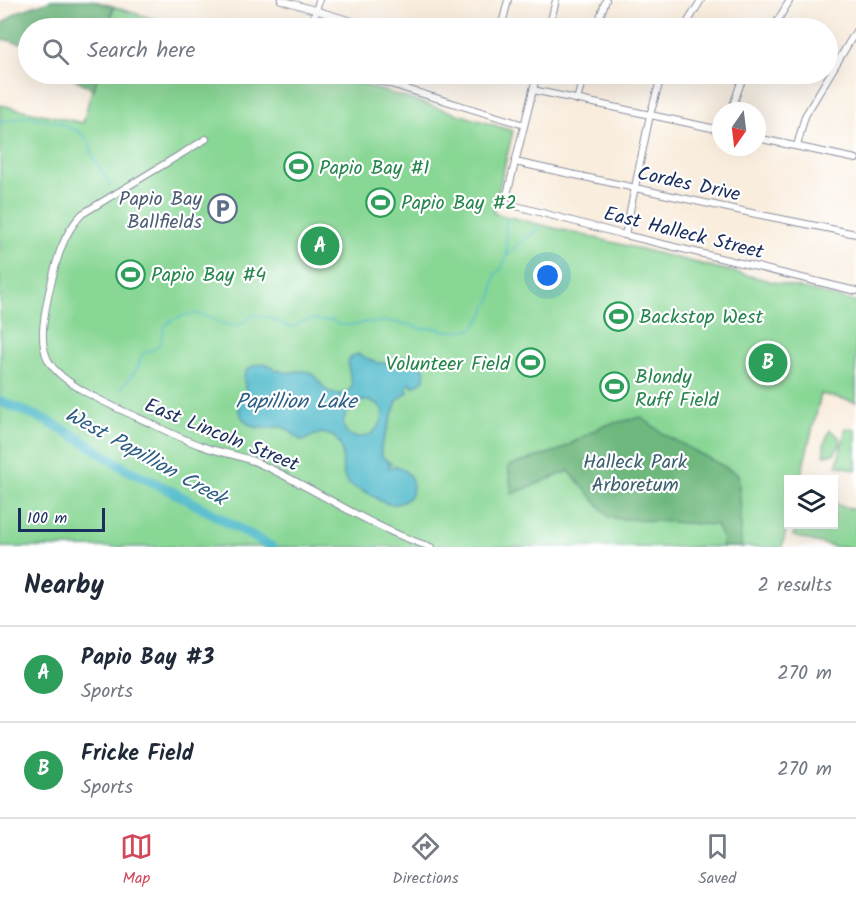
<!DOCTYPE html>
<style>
:root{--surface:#fff;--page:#f6f6f7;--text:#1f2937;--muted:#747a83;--line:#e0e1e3;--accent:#d1495b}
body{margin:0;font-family:Kalam,sans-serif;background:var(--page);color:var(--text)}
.controls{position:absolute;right:18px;bottom:18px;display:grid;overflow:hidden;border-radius:0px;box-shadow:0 6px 24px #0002}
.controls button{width:54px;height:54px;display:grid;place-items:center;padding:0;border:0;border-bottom:2px solid var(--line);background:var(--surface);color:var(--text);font:30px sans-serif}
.compass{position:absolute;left:712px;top:102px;width:54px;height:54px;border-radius:50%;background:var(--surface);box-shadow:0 6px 24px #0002;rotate:194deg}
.scale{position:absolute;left:18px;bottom:15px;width:87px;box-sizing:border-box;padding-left:6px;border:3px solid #1b2f5e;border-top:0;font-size:16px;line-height:21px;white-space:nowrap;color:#1b2f5e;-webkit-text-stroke:4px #fff;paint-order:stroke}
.you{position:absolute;left:548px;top:276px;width:21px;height:21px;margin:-15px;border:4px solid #fff;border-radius:50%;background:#1a73e8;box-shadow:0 0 0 9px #1a73e833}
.badge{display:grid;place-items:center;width:39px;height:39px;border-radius:50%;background:var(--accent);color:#fff;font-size:20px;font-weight:700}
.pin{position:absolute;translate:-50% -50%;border:3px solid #fff;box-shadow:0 2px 6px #0006}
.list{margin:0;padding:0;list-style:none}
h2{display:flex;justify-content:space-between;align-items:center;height:78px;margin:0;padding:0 24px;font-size:26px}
h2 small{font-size:20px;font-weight:400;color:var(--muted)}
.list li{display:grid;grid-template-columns:39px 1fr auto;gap:18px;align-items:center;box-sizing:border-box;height:96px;padding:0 24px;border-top:2px solid var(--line)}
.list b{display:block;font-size:22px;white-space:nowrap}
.list p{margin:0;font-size:20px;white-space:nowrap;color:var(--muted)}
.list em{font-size:20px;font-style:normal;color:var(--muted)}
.icon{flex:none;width:33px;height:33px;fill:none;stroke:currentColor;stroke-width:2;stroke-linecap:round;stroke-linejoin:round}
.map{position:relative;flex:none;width:856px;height:547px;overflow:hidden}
.search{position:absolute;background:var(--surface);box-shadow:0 6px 24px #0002;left:18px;right:18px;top:18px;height:66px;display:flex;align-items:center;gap:15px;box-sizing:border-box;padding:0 21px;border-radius:33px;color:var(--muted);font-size:22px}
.sheet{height:270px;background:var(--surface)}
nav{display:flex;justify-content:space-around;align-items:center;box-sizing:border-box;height:84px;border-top:2px solid var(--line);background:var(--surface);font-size:16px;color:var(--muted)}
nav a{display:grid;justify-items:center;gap:3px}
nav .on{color:var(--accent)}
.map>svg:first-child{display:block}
</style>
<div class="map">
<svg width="856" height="547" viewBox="0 0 856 547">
<rect width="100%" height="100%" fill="#fff"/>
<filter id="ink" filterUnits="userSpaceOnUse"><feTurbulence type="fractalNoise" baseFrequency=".0167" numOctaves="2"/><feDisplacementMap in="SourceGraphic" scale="12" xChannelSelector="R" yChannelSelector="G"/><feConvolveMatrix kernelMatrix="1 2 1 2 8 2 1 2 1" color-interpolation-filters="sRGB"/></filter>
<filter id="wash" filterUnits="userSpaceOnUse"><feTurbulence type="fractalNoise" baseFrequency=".008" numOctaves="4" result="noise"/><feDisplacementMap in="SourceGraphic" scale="24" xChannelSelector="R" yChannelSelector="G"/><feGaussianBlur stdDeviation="1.35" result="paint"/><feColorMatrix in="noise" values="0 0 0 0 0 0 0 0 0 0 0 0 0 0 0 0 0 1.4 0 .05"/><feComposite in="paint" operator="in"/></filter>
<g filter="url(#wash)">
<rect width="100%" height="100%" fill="#f9eddd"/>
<g fill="#89d795" stroke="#52837a" stroke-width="1.5">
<path d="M114,7L183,28H108Z"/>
<path d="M96,74H328L513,131L493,213L856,302V402L821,394L800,479H788V522L782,547H0V105L83,123Z"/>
<path d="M846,428L856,430V470L837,465Z"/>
<path d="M830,430L839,437L840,445L834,454L824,455V444Z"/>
<path d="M836,499L837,505L856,510V547H836L793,536L796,525L834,524V501Z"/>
</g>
<g fill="#6eb87e" stroke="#44746e" stroke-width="1.5">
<path d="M52,0H91L113,6L108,28H28V39L20,43L0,39V25L17,12Z"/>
<path d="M71,74H98L94,90L71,77Z"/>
<path d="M641,417L665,435L738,474L741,512V547H721L723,540L716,525L610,518L569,471L512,494L508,466L560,450L602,426Z"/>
</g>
<path fill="#4eb9ca" stroke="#347494" stroke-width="1.5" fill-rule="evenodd" d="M358,354C367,358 375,364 385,363C391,363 397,359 403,357C418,353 427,366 424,380L413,387L411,383L406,386L408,392L397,401L381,447V455L387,461L391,463L388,467L391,469L395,465C431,481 406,516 379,500C374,496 369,493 363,491C357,488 352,488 347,482C337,468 350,446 332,436C328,434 323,432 319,434C313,435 308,439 302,441C295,437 290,429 282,427C275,426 270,429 263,428C248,428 239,418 238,403C243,398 246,393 245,386C245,381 243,381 244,376C248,363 269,360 276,371L279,370C288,376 298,368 308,372C321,376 321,395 339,394C345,394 348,392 352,387C353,375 339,359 358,354ZM363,401C371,400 384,404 383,415C378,446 335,443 345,416C348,408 356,403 363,401Z"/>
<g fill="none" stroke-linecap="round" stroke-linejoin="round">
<g stroke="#4eb9ca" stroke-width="1.5">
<path d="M0,123L27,116L59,123L78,131L85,137L90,144L93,157L110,185"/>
<path d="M507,218C503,230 507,242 507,254"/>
<path d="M121,388C127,381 134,374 138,366C140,362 140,356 144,353C149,350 155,352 159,345C164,337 161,326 171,321C177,317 190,313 197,314C210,316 229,331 242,324C246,322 249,318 253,315L267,317L290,327H294L301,322L313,319L322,321L332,320L339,325H357L365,322L375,323L385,321L411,325L421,329L434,328L447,331H459L473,329L481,318L492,297L495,274L501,270L507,255C512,252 515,248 519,244C527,239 533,233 540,226"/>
<path d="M79,439L84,434"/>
</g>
<path stroke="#4eb9ca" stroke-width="10" d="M0,401L45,420L73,435L126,469L177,494L272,547"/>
</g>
</g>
<g filter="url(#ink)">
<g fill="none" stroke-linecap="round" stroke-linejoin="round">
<defs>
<g id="minor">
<path d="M281,0L375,28"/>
<path d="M210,28H211"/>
<path d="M311,28L319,0"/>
<path d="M501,28L508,0"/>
<path d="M549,28L556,0"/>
<path d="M596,28L606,0"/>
<path d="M684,28L701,0"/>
<path d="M773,28L790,0"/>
<path d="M358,74L524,125"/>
<path d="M537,74L505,203L625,235L856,291"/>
<path d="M533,90L721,130"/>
<path d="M577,100L584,74"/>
<path d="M731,111L740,85L746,74"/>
<path d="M757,138L856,159"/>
<path d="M206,139L82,214C61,236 56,263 49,292C45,313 38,340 48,360C62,387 124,411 152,424C168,432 184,440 202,446C220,453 240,455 258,463C317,489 370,528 431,547"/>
<path d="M797,146L805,116L856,31"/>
<path d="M515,162L756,214L856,234"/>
<path d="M625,235L650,115L662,74"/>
</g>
</defs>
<use href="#minor" stroke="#8a8e9e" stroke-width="8"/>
<use href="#minor" stroke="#fff" stroke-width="6"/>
</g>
</g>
<defs>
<symbol id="stadium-ring" viewBox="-11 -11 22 22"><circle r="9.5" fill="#fff" stroke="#2e9e5b" stroke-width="1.5"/><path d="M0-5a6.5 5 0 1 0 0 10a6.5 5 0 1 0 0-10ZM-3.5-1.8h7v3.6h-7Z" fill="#2e9e5b"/></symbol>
<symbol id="parking-ring" viewBox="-11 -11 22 22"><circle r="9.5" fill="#fff" stroke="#5c6f8a" stroke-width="1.5"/><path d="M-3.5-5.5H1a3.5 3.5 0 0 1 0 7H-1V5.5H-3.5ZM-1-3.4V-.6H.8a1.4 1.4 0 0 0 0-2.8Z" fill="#5c6f8a"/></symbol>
</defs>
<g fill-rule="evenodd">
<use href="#stadium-ring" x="282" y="150" width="33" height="33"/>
<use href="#stadium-ring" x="364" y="186" width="33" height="33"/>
<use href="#parking-ring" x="206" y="192" width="33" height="33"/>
<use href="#stadium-ring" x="114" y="258" width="33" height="33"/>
<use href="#stadium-ring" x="602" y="300" width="33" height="33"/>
<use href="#stadium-ring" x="514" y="346" width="33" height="33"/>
<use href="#stadium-ring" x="598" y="370" width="33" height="33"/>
</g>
<g text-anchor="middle" stroke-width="4.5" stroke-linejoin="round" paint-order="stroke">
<g font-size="20" fill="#27864d" stroke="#fff" text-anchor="start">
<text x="319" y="174">Papio Bay #1</text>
<text x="401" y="209">Papio Bay #2</text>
<text x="151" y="281">Papio Bay #4</text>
<text x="639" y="323">Backstop West</text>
<text x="510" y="370" text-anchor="end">Volunteer Field</text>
<text x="635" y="383">Blondy<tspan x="635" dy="23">Ruff Field</tspan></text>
</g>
<g font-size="20" fill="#1b2f5e" stroke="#fff">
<text transform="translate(689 183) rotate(12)" y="7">Cordes Drive</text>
<text transform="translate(684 232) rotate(14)" y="7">East Halleck Street</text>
<text transform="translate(222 434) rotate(22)" y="7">East Lincoln Street</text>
</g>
<g font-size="20" fill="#4e5e75" stroke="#fff" text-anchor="end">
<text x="202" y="205">Papio Bay<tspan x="202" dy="23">Ballfields</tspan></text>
</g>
<g font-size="20" fill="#3c616e" stroke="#fff">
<text x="635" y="468">Halleck Park<tspan x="635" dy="23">Arboretum</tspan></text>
</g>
<g font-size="21" font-style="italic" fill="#2d5f84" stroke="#fff">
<text x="296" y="408">Papillion Lake</text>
<text transform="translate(146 456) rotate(29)" y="7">West Papillion Creek</text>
</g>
</g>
</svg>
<div class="controls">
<button><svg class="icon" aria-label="layers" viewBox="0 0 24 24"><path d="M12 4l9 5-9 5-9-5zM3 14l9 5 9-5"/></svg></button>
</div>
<svg class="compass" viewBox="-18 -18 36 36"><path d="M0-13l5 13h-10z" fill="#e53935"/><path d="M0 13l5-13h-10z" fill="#747a83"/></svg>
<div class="scale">100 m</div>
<div class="you"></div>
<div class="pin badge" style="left:320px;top:246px;background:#2e9e5b">A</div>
<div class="pin badge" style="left:768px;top:363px;background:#2e9e5b">B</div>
<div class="search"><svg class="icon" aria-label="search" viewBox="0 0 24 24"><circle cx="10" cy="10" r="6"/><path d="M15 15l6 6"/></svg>Search here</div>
</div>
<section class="sheet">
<h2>Nearby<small>2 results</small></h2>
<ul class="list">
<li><span class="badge" style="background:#2e9e5b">A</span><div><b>Papio Bay #3</b><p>Sports</p></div><em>270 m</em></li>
<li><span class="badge" style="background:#2e9e5b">B</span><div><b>Fricke Field</b><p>Sports</p></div><em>270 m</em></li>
</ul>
</section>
<nav>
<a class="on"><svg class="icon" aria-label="map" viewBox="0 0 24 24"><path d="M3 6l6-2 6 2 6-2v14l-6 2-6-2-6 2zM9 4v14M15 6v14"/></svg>Map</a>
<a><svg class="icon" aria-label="directions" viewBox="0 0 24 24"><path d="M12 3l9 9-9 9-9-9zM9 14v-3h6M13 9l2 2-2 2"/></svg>Directions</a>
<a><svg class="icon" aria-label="saved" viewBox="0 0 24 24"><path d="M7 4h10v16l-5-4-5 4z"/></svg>Saved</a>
</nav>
